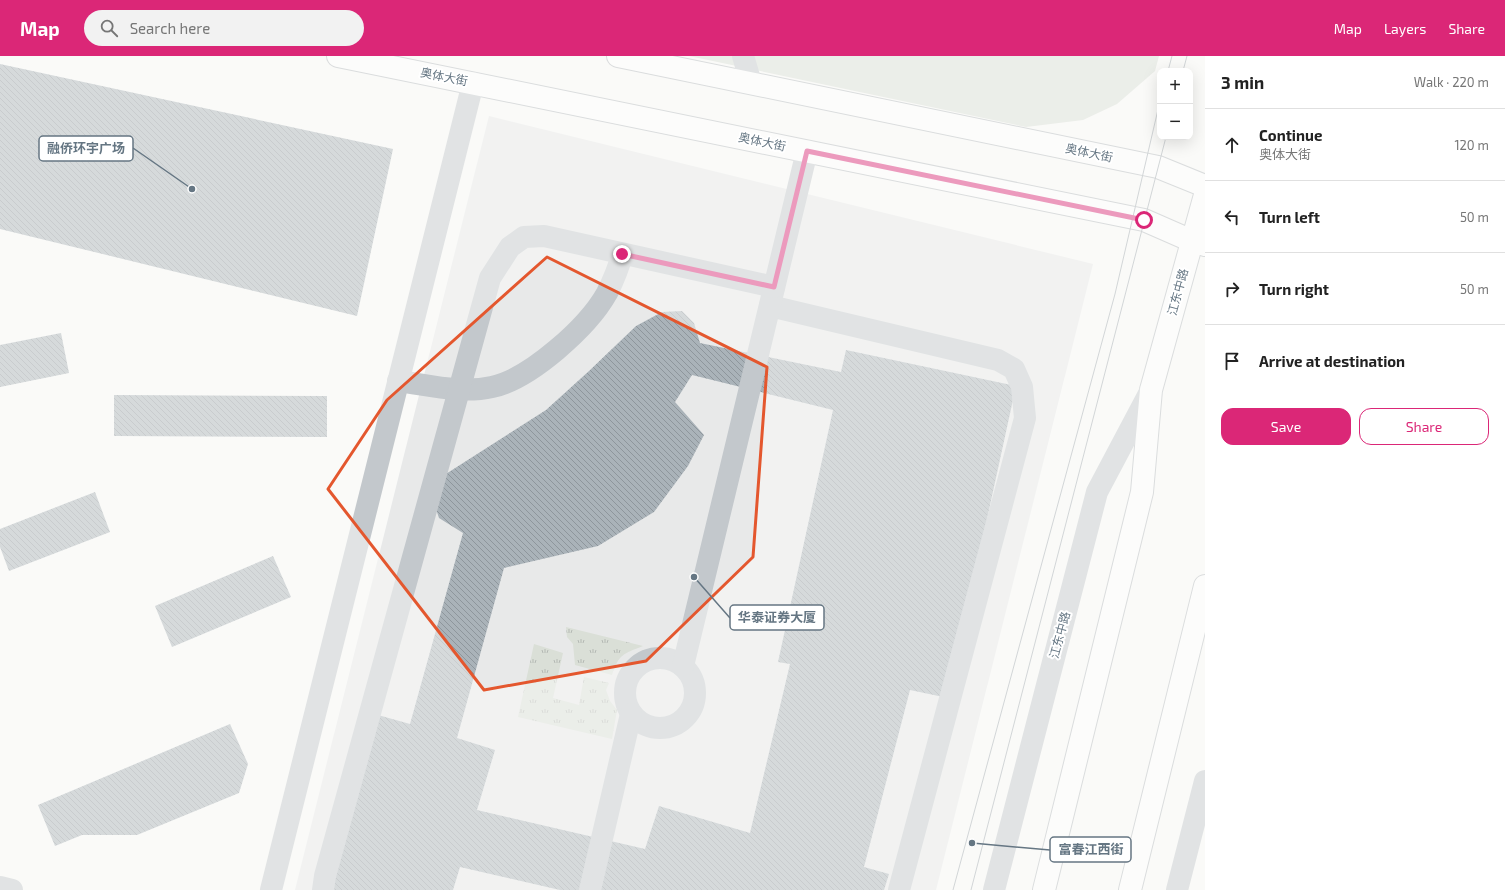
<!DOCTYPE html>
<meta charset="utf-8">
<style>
:root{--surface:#fff;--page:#f2f2f2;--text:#222;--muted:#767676;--line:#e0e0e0;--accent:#db2777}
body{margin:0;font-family:"Exo 2","Noto Sans SC",sans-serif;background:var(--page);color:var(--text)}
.controls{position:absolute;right:12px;top:12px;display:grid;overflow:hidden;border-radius:8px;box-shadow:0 4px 16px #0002}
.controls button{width:36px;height:36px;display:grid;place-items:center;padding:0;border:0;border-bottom:1px solid var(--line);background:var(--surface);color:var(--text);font:20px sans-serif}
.stop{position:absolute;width:12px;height:12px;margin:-9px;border:3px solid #db2777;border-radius:50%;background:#fff}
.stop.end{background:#db2777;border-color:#fff;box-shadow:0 1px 4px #0008}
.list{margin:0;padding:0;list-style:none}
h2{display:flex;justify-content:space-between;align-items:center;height:52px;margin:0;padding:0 16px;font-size:17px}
h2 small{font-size:13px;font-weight:400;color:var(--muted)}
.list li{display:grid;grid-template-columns:26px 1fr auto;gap:12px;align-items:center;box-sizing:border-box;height:72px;padding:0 16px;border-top:1px solid var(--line)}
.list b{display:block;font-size:15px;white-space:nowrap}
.list p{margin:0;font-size:13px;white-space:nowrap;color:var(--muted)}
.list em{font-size:13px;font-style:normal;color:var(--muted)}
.actions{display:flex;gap:8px;padding:12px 16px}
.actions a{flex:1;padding:9px 0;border:1px solid var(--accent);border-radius:12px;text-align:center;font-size:14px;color:var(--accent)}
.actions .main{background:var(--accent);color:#fff}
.icon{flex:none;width:22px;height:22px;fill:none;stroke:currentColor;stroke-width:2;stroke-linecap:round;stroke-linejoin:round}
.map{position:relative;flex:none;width:1205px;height:834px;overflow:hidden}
header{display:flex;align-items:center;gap:24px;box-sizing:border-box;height:56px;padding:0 20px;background:var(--accent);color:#fff}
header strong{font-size:19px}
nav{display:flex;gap:22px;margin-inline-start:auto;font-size:14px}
.search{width:280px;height:36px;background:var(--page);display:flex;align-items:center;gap:10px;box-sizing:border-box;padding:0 14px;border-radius:22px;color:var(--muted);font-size:15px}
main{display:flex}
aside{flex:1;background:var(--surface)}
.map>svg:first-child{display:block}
</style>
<header>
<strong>Map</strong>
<div class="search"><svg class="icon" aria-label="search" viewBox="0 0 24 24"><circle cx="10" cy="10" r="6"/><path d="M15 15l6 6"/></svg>Search here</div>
<nav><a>Map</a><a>Layers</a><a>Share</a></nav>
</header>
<main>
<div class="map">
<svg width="1205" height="834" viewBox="0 0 1205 834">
<defs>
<pattern id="grass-tufts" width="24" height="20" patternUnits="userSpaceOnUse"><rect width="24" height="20" fill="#dadfd7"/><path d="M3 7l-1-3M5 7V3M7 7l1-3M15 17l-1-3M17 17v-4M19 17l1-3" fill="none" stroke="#b4b9b4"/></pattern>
<pattern id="building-back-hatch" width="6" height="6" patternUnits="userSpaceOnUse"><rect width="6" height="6" fill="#aab3b9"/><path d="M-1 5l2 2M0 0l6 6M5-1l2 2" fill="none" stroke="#8e969c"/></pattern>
</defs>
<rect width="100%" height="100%" fill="#fafaf8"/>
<path fill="#e8e9e9" d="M489,60L1093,208L936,834H295Z"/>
<g fill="url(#grass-tufts)">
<path d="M566,571L643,590C623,598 619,598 612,619L575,609L573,588L567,581Z"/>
<path d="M534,588L563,597L553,642L579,649L584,621L609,627L606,634L610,645L617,654L612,683L518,661Z"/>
</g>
<path fill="#dadfd7" d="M689,0H1159L1155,15L1117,48L1083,64L1026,71Z"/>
<g fill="url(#building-back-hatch)" fill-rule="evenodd">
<path d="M0,8L393,93L357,260L0,173Z"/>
<path d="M682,255L694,267L700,287L841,316L846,294L1016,330L948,642L910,634L864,811L889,818L884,834H560L460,811L453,834H325L378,659L410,668L463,477L439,462L432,441L438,423L546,354L589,315L636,270L662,256ZM692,319L833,354L778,606L790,608L750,777L659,750L645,793L477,754L495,694L457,682L504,512L598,490L654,456L688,410L704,379L675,346Z"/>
<path d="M61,277L69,317L0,331V289Z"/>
<path d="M114,339L327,340V381L114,380Z"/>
<path d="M95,436L110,476L9,515L0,491V473Z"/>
<path d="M273,500L291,541L172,591L155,550Z"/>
<path d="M230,668L248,708L239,737L137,779H82L55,790L38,749Z"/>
</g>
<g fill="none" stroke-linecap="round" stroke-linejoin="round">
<defs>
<g id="major">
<path d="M338,0L1144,164L1192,185L1205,189"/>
<path d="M618,0L1158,111L1205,130"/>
<path d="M1044,834L1142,436L1151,334L1205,139"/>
<path d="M1130,834L1205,530"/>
</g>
</defs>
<use href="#major" stroke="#b5babe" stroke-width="24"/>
<g stroke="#c3c8cc" stroke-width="22">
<path d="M743,0L751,27"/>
<path d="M770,250L998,304L1014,313L1022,331L1025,362L899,834"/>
<path d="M398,325C429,329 461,338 492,331C530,323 588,271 607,237C613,225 619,211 622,198"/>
<circle cx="660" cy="637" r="35"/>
<path d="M683,610L807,95"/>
<path d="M0,831L12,834"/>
<path d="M271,834L473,27"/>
<path d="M323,834L325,820L490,222L510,191L524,181L544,180L774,231"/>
<path d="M590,834L631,658"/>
<path d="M994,834L1097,436L1151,334"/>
<path d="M1177,834L1205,725"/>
</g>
<use href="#major" stroke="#fff" stroke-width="22"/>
<g stroke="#a2aab0" stroke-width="1">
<path d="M1168,15L1172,0"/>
<path d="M1183,15L1187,0"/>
<path d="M953,834L1115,238L1160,45"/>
<path d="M971,834L1166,81"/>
</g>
</g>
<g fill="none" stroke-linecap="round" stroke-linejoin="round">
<path stroke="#db2777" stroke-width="5" d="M622,198L774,231L807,95L1144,164"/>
</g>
<path d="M0 0H1205V834H0ZM547,201L767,311L753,501L646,605L484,634L328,433L387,344Z" fill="#fafaf8" fill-opacity=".55" fill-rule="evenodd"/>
<path fill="none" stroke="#e4572e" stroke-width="3" stroke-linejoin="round" d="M547,201L767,311L753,501L646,605L484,634L328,433L387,344Z"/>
<g text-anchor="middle" stroke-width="4" stroke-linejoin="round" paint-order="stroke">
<g font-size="12" fill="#657683" stroke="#fff">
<text transform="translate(444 21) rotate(11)" y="4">奥体大街</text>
<text transform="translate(762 86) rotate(12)" y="4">奥体大街</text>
<text transform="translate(1089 97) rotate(12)" y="4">奥体大街</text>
<text transform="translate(1178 236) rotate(-75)" y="4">江东中路</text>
<text transform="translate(1060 579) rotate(-75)" y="4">江东中路</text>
</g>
</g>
<path fill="none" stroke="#657683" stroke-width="1.5" d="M192 133L133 92M694 521L730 562M972 787L1050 794"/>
<g fill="#657683" stroke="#fff" stroke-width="1.5">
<circle cx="192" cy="133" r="4"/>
<circle cx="694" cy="521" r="4"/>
<circle cx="972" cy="787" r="4"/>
</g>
<g fill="#fff" stroke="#657683" stroke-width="1.5">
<rect x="39" y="80" width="94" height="25" rx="4"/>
<rect x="730" y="549" width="94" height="25" rx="4"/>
<rect x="1050" y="781" width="81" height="25" rx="4"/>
</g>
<g font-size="13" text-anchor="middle" font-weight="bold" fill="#657683">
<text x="86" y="97">融侨环宇广场</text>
<text x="777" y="566">华泰证券大厦</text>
<text x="1091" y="798">富春江西街</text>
</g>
</svg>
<div class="controls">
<button>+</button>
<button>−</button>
</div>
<div class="stop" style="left:1144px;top:164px"></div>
<div class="stop end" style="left:622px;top:198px"></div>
</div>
<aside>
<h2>3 min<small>Walk · 220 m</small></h2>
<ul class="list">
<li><svg class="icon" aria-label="ahead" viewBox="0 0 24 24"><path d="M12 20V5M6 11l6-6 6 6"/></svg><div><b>Continue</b><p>奥体大街</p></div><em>120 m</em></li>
<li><svg class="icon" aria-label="left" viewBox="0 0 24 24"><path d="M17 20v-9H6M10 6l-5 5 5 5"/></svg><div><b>Turn left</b></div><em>50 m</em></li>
<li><svg class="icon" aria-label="right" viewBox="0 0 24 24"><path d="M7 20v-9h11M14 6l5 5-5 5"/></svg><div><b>Turn right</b></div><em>50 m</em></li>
<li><svg class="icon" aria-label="arrive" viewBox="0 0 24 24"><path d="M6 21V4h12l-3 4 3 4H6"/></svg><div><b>Arrive at destination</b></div></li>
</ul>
<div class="actions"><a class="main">Save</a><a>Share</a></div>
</aside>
</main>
